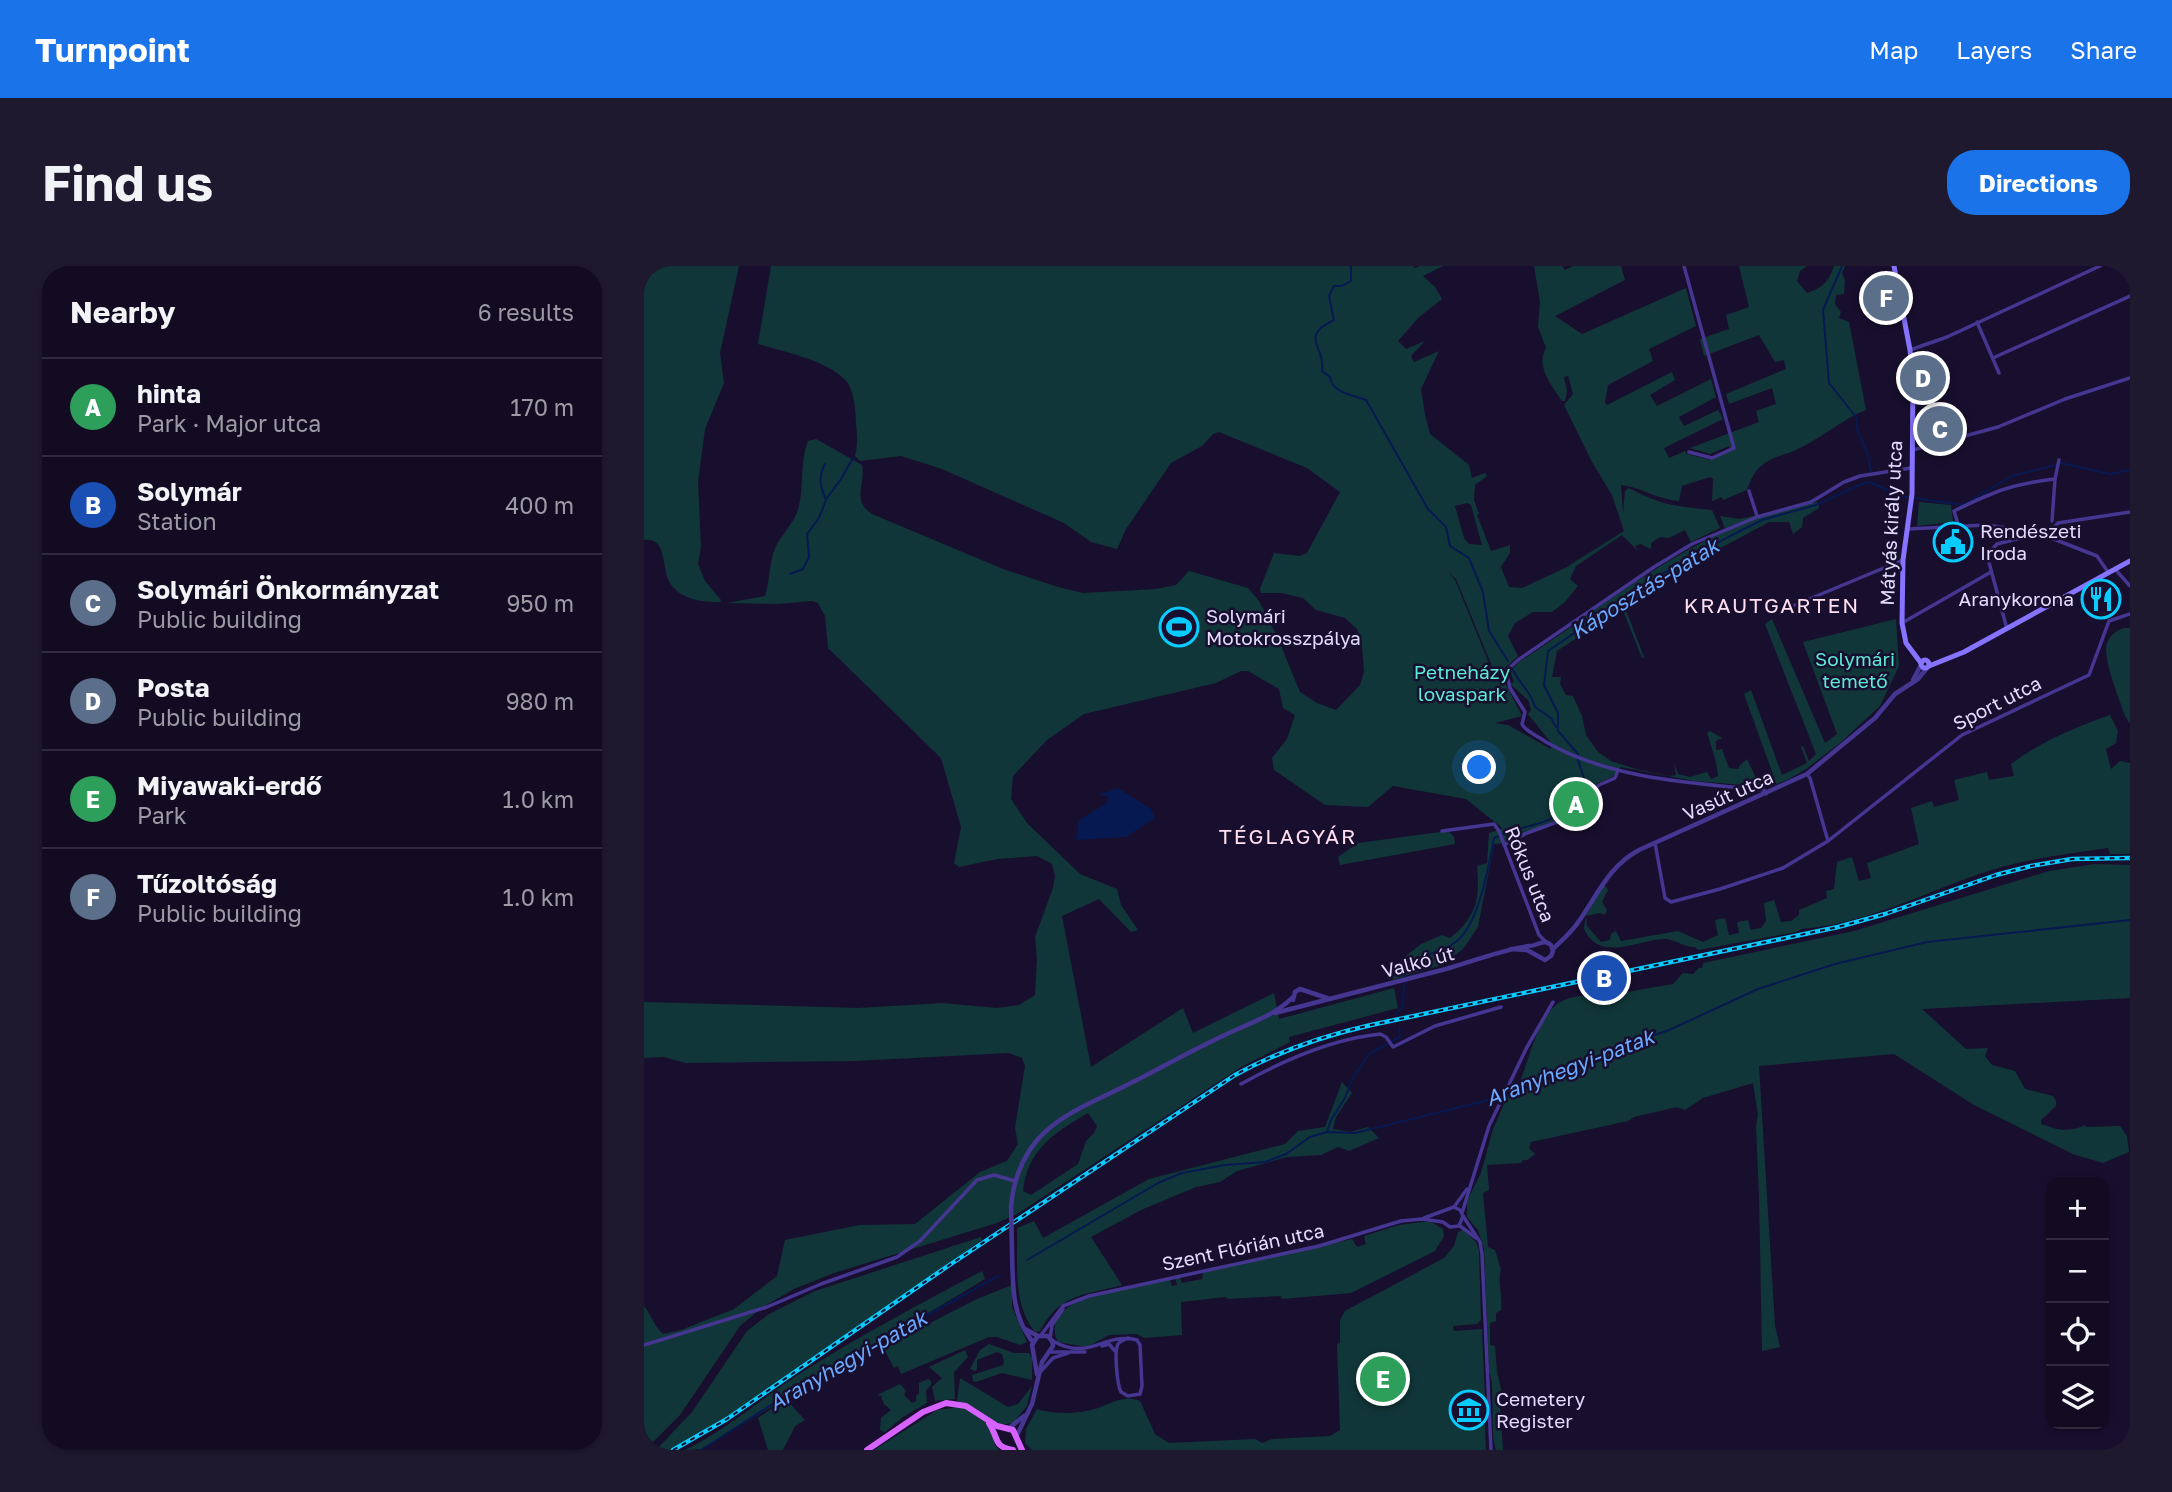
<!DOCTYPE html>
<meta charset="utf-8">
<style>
:root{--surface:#120b22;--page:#1f192f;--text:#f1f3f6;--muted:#9c9ba5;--line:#312b40;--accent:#1a73e8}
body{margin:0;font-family:"Golos Text",sans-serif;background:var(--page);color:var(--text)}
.controls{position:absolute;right:21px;bottom:21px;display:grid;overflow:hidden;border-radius:14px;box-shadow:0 2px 5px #0004}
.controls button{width:63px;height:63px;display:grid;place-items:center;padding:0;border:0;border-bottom:2px solid var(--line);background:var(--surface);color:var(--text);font:35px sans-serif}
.you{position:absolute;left:836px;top:502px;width:24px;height:24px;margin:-18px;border:5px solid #fff;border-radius:50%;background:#1a73e8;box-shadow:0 0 0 10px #1a73e833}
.badge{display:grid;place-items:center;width:46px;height:46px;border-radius:50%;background:var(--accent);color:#fff;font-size:23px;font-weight:700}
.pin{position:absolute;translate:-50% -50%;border:4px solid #fff;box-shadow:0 2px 7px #0006}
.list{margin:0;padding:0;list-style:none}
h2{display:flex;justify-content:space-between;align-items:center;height:91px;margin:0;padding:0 28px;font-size:30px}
h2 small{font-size:23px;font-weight:400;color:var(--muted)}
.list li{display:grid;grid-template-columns:46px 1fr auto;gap:21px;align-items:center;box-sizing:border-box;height:98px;padding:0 28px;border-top:2px solid var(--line)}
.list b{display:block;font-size:26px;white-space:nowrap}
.list p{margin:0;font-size:23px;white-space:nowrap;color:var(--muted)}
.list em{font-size:23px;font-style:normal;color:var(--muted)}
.icon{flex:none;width:38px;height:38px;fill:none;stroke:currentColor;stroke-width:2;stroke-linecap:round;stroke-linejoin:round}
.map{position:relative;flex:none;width:1486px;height:1184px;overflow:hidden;border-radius:28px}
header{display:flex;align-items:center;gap:42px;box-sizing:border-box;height:98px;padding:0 35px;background:var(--accent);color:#fff}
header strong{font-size:33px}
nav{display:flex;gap:38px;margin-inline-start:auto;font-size:24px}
.intro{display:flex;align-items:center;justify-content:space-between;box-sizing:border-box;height:168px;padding:0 42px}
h1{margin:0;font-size:49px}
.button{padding:18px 32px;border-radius:28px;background:var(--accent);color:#fff;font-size:24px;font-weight:700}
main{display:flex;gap:42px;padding:0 42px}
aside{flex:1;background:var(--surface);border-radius:28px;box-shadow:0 2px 5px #0004}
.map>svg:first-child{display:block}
</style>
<header>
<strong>Turnpoint</strong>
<nav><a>Map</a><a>Layers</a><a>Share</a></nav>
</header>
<div class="intro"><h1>Find us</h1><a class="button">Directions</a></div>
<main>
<aside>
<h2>Nearby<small>6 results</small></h2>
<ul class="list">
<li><span class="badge" style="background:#2e9e5b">A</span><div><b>hinta</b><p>Park · Major utca</p></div><em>170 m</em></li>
<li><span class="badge" style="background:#1a4fb4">B</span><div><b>Solymár</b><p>Station</p></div><em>400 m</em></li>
<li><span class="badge" style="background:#5c6f8a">C</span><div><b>Solymári Önkormányzat</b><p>Public building</p></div><em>950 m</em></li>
<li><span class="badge" style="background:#5c6f8a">D</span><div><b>Posta</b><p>Public building</p></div><em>980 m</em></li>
<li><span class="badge" style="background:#2e9e5b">E</span><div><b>Miyawaki-erdő</b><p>Park</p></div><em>1.0 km</em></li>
<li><span class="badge" style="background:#5c6f8a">F</span><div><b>Tűzoltóság</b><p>Public building</p></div><em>1.0 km</em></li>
</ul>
</aside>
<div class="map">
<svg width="1486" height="1184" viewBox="0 0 1486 1184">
<rect width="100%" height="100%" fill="#180f2e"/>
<g fill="#113639" fill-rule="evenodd">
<path d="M0,0H95L76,87L80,117L61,163L54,216L57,281L54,298L61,315L77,334L76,336C58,336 37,334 26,317C17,302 24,271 0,274Z"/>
<path d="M127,0H769L771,2L776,0H799L779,10L791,21L798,33L774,52L754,75L762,83L781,75L767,90L770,96L795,85L777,123L781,149L786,168L825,199L828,212L841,207L843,210L831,219L830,234L835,248L833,249L847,285L866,279V287L857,301L865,321L878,322L921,302L980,265L968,229L948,196L920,139L929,128L924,110L920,111L923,125L921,135H918C908,119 891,101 902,82L894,61L896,36L890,0H918L921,4L929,0H977L981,14L911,50L938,68L1042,22L1052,60L1005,83L1009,95L964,119L961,136L963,139L1028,106L1031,114L1006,129L1013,140L1067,113L1072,131L1035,151L1040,160L1074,144L1079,153L1020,182L1025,192L1041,185L1043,188L1066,194L1086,184L1085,180L1066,188L1046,182L1115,156L1112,145L1132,138L1128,122L1085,138L1082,128L1142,103L1140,94L1131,96L1115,69L1060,90L1056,73L1085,63L1082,49L1105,41L1095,0H1163L1156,5L1153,15L1163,27C1180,21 1184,16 1190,0H1201L1198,7L1201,14L1200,28L1192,29L1191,38L1197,46L1195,52L1205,56L1222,144C1200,152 1179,171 1156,182C1145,188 1131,190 1121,197C1111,203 1107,213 1103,224L1079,234L1078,231L1068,235L1069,213L1066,211L1038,220L1035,235C1014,234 997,221 977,219L979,247L981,225L985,222C1019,240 1031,240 1068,244L1076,262L1047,276L1041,264L1025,272L1016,271L1007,277V283L996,278L991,280L994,285L978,269L932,300L926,313L934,320L920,337L908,346H889L871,357L864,370L874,390L852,410L812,313L804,305L811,314L851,412L858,411L878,450L851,457L864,459L907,483L908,478L884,448L887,444L884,434L866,418L870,416L866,405L875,396C944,352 1007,298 1082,265L1076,250L1095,253L1174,236L1175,242L1159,252L1158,261L1149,268L1145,256H1125L1032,306L980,339L1000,391L998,392L978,342L913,385L908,411H917L916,418L922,429L929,430L938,450L942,469L954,486L967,495L992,503L1025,510L1032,509L1030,496L1034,508L1046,511L1063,506L1067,513L1074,510C1073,495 1067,480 1063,467L1066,465L1078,472L1072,475V484L1078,483L1085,502L1095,503V500L1103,493L1112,512L1119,515L1130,511L1100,428L1107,424L1138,509L1163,497L1157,481L1159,480L1165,495L1172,488L1121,358L1128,353L1181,477L1193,468L1159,376L1252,353L1255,400L1236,440L1196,477L1162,503L1145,513L1125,521L1050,515L977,501L968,511L952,518L914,554L862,577L850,578L834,661L819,683L798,699L748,714L758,693L777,678L798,669L806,672C833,651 836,632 833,600L843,597L845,567L858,563L857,561L822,533L749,520L724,541L681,539L630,504L628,492L643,473L651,449L639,442L635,423L604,405H597L572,417L440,448L403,474L369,510L367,533L383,557L436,608L473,623L477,639L494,664L487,666L455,633L418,650L447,801L539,742L549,767L630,727L635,753L750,722L754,742L645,771L646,776L597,801L373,948L353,957L190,1007L150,1023L119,1041L96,1060L36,1149L10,1175L0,1182V1040C8,1050 10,1060 19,1068L37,1064L90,1043L133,1010L141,974L216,959L271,958L336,906L363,895L374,878L371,862L381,800L378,792L365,787L211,795L42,797L20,791L0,792V736L214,742L298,737L353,742L375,739L391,729L393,693L391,671L409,622L411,610L408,598L393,590L353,593L315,601L310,597L317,561L297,492L184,382L181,350L174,337L168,335L133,338L83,337L121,330C126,315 125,297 131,282C138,267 151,257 155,240C160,219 156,195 164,175L172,173L218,199C222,219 207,234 228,248L359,303L414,321L439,327L512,323L532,319L545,305L604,322L615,335L633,370L656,426L673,437L692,444L716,419L720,406L718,381L713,363L701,352L672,344L659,332L637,327H617L616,323L630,287L656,290L663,287L696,226L663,202L575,166L569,168L558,180L527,197L482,263L473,283L447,276L420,257L298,203L257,190L216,195L211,190C214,179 213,168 212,158C212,146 210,125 203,116C187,95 138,85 114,78ZM823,237L827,239L838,279L825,278L820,272L811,240ZM444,847L453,860L450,867L442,875L434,898L387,929L379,925C383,884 411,866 444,847Z"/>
<path d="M1275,236L1307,239L1309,256L1273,260Z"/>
<path d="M1479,362H1486V458L1481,450C1476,434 1458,392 1463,377C1466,369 1472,365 1479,362Z"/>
<path d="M1466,449L1474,465L1472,477L1462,483L1467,503L1476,495L1486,497V588H1466L1464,582C1424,588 1385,592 1347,604C1285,624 1223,658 1157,663L1152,666L1054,684L1051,681C1038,681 1032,673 1020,673C993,674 956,697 940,663L942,649L960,618L964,624L958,636L963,644L961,649L956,647L942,650L943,660L957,676L966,674L967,668L972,665L977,675L1034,665L1059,676L1074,669L1071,654L1081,652L1085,669L1095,667L1093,656L1104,654L1107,664L1117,662L1122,655L1120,637L1130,634L1137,656L1147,655L1155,649V644L1183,632L1182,625L1190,623L1193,596L1208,591L1215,615L1227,612L1223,597L1275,578L1267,542L1288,535L1290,541L1315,534L1310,514L1343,506L1345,514L1370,510L1367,498C1396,476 1432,461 1466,449Z"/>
<path d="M804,565L810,571L811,578L696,599L694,591L714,577Z"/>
<path d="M1451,598L1486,599V732L1278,743L1322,783L1344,782L1341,790L1348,799L1371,805L1381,823L1409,830L1412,835V840L1397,854V858C1414,864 1425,867 1441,859L1442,861L1476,860L1483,870L1485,886L1459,897L1429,888L1330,839L1250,788L1115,800L1131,1060L1136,1081L1118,1085L1115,929L1112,860L1114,849L1109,817L1059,832L1041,844L1033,841L990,851L984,855L887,876L885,882L891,888L883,894H879L877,897L843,899L845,924L839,927L844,981L851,984L857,1004C853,1015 859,1031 857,1044L852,1047V1055L846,1057V1079L851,1080L853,1106L858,1127L856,1141L859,1184H852C845,1165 852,1118 845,1106L840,983L834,964L823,951V935L837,907L849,863L869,818L876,815C886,793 894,745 920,734C936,728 957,728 975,725L977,727L1029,718L1039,707L1049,708L1055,702H1058L1059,697L1210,665L1405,605Z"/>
<path d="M698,816L708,827L692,851L689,863L706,866L724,861L735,872L705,885L694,881L677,889L643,891L593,905L576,916L552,921L497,944L447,971L478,1019C438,1030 417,1027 396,1065L391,1066C368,1037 374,997 373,962L390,955L399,972L505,913L641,878L654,865L681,861Z"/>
<path d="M778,956H787L799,963L800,970L791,985L707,1027L638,1033L637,1030L584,1033L582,1031L537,1036L538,1069L500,1072L493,1068L465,1069L443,1081L414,1076C406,1062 413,1048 426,1040C444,1028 502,1019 526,1013L528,1020L533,1019L531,1012L536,1011L538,1017L558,1013L559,1006L708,973L713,981L722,978L720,970L755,959Z"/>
<path d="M819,964L832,976L835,985L837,1054L833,1058L809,1060L810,1065L838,1063L841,1130L838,1135H829L828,1132H814V1141H821L822,1144L829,1139L840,1140L842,1184H388L381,1177L382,1163L393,1143C408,1148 427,1148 443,1145C460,1142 478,1127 496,1135L511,1168L525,1177L611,1173L618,1177L628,1173L686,1170L696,1164L693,1078L696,1077V1054L701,1045L800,992L810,980L814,966Z"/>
<path d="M337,971L338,974L81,1153L26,1184H12L48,1146L103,1065L125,1048L171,1025Z"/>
<path d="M338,1005L341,1013L57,1183L41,1184C82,1164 115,1135 152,1110C212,1072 275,1038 338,1005Z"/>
<path d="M368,1019V1041L383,1076L376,1079L353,1071H345L257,1108L254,1100L250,1102L239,1081L333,1033Z"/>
<path d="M345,1078L370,1087H385L388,1092V1114L358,1107L332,1116L329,1115L328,1109L359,1099L360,1095L358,1088L353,1086L333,1094V1103L331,1105L326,1103L336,1084Z"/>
<path d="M321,1084L324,1091L310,1106L311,1133L291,1135L288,1121L298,1112L285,1101Z"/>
<path d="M316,1112L364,1141L374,1138L388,1120L383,1140L369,1157L354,1159L331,1142L313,1135Z"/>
<path d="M284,1113L287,1115V1119L282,1124L283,1137L259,1151L241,1166L236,1164L237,1152L247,1144L240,1138L237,1130L233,1129L256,1118L262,1125L260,1129L268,1137L272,1135V1130L275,1127V1117Z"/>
<path d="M142,1133L161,1154L151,1160L139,1184H124L114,1152Z"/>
<path d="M316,1141C327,1145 345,1155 349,1168C351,1176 349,1178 355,1184H230L293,1144Z"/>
</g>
<path fill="#061950" d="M474,522L507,543L511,552L482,571L432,574L435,554L464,536V530L454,529Z"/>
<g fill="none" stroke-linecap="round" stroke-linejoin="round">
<g stroke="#061950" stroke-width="2">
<path d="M707,0V15L698,20H690L685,30L690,54C654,71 682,80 678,105L686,111C688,127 709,129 722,134L784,243L802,261L806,280L825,292L839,326L845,365L864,395"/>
<path d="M1198,0L1179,44L1185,117L1212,151L1213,163L1223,187L1227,205"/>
<path d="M1417,197L1466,208L1486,204"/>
<path d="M183,232L197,213L209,192"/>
<path d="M1270,232L1319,239L1368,210L1412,199"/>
<path d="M146,308L159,303L165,291L163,268L175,252L182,234C176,220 174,211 181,198"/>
<path d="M869,404C875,417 888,427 891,441L907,452L912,461"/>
<path d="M914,465V447L900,419L904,385L1014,310L1086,270L1118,254L1172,239L1220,217L1226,216L1258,231H1265"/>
<path d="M915,466L934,488"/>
<path d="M761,711L763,697C779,688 799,687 813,675C835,657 845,599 850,572C895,552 914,565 941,515L934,494"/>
<path d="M752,748L759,740L760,717"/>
<path d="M862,830L985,778L1025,764L1114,723L1191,698L1283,676L1486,654"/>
<path d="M683,866L687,854L701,832L708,813L725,788L756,771L755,761"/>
<path d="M383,994L514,917L538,907L581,899L621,896L642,888L666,871L683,866L711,867L857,831"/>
<path d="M57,1184L166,1114L354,1010"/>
</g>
<g stroke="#443691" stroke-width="3.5">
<path d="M1040,0L1090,182L1068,192L1045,186"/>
<path d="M1333,56L1355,107"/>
<path d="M1266,84L1303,71L1456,0"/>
<path d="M1349,92L1486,30"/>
<path d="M1269,184L1354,161L1421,133L1486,112"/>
<path d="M1105,225L1113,250"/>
<path d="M1408,255L1411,213L1415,194"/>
<path d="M1315,261L1310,245C1349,226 1367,218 1411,213"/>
<path d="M1264,263L1341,259L1364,262L1402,270L1453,290L1464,306"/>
<path d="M1402,270L1414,257L1486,246"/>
<path d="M1471,303L1486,320"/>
<path d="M1146,341L1259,294"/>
<path d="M1258,357L1347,306"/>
<path d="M1363,363L1343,289L1353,278L1388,269"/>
<path d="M1163,508L1166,512L1184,575"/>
<path d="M1122,528L1120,524C1047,517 966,513 902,476C895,471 886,467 880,461L878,458L881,446L866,422L862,405L874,394L1010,301L1048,278L1113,251L1167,236L1200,216L1216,210L1267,202"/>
<path d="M798,565L850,558L855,565L895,669L902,676"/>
<path d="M1011,577L1021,632L1027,636L1076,623L1139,602L1184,575L1318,469L1445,409L1465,355L1486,348"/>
<path d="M860,579L883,567L916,555L955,519L971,512L974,504"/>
<path d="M597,818C640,794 687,773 736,768L742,771L749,781L791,760L857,741"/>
<path d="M810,941L823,923"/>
<path d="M810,941L816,944L819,950L815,960"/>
<path d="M818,947L845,860L883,781L909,736"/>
<path d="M819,950L836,976L838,988L847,1184"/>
<path d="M780,952L810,941"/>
<path d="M816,960L832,972"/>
<path d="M397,1069L419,1040L445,1030L675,980L757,955L778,953L799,956L806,961L815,960"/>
<path d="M406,1073L408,1059L419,1043"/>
<path d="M409,1075C446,1096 458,1066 493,1074L496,1079L498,1120L496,1128L484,1130L477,1126C473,1118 470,1085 474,1078C477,1074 480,1074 484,1072"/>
<path d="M0,1079L123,1041L177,1018L253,991L276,975L333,914L350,909L371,915"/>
<path d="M458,1080L465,1078L471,1085"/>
<path d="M407,1086H441"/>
<path d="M397,1105L409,1092L424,1087"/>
</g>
<g stroke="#443691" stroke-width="4.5">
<path d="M1269,414L1277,399"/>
<path d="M909,683C918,674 928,666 935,655C954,628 965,600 995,584L1163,508L1231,452L1251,428L1274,413L1283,402"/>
<path d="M649,734L651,726L656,723L683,732"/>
<path d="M631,747L802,703C830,695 857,684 885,680C892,680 895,676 902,676L907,679L909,685L907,690L901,694L883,684L867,683"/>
<path d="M367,941C369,916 377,893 394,873C417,847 454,834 485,818C521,800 557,779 594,763C614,754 633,747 649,731"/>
<path d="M368,986C369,1017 367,1050 389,1076"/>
<path d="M393,1108L388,1079L394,1070"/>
<path d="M365,1162L380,1150"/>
<path d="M373,1169L388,1138L398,1096L409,1080L408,1075L404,1070H394L381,1063"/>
</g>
<g stroke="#8673ff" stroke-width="5">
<path d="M1250,0L1266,84L1269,114L1268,228L1259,294L1258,357L1262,377L1277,397"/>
<circle cx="1281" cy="398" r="4"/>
<path d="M1285,400L1320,386L1486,295"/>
</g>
<g stroke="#d663ff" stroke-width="6">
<path d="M345,1157C355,1172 349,1181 369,1184"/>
<path d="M223,1184L279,1146L302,1137L322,1140L353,1160L369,1164L378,1184"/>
</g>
<defs>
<path id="rail" d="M29,1184L83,1153L301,1002L591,809C635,785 678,770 727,759L1194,661L1241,648L1352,609L1387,600L1428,593L1486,592"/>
</defs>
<use href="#rail" stroke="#08cbff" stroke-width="4.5"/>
<use href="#rail" stroke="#180f2e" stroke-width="2" stroke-dasharray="5" stroke-linecap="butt"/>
<path stroke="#443691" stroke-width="4.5" d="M367,941L368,986"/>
</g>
<defs>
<symbol id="civic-ring" viewBox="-11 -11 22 22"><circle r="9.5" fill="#180f2e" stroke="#08cbff" stroke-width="1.5"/><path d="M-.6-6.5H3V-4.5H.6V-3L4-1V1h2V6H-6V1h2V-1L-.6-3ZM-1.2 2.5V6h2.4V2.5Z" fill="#08cbff"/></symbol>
<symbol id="restaurant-ring" viewBox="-11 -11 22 22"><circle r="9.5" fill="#180f2e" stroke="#08cbff" stroke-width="1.5"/><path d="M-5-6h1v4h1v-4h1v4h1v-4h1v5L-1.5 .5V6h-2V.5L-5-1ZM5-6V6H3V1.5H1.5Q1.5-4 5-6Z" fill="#08cbff"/></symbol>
<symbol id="stadium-ring" viewBox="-11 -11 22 22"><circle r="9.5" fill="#180f2e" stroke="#08cbff" stroke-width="1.5"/><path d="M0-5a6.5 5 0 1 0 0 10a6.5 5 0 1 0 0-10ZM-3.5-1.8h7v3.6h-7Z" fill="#08cbff"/></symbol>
<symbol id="museum-ring" viewBox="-11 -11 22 22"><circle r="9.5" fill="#180f2e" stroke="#08cbff" stroke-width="1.5"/><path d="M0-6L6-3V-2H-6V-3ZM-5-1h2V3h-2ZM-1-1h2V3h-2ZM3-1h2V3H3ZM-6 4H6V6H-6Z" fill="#08cbff"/></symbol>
</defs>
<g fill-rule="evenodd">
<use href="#civic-ring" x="1287" y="254" width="44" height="44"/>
<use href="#restaurant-ring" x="1435" y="311" width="44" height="44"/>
<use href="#stadium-ring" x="513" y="339" width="44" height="44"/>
<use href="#museum-ring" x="803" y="1122" width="44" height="44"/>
</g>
<g text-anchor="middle" stroke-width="5" stroke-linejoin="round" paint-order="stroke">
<g font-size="19" fill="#e4dcff" stroke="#180f2e">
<text transform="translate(1247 257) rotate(-87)" y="7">Mátyás király utca</text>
<text transform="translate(1353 437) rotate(-27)" y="7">Sport utca</text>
<text transform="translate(1084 529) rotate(-24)" y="7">Vasút utca</text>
<text transform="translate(886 608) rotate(68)" y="7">Rókus utca</text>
<text transform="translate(774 696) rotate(-15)" y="7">Valkó út</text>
<text transform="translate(599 981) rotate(-12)" y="7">Szent Flórián utca</text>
</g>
<g font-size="19" fill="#e4dcff" stroke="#180f2e" text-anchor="start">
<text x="1336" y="272">Rendészeti<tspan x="1336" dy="22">Iroda</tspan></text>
<text x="1430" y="340" text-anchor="end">Aranykorona</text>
<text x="562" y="357">Solymári<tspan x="562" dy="22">Motokrosszpálya</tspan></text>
<text x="852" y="1140">Cemetery<tspan x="852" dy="22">Register</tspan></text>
</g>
<g font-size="19" fill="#5cebd8" stroke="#180f2e">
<text x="1211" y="400">Solymári<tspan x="1211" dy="22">temető</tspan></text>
<text x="818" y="413">Petneházy<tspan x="818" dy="22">lovaspark</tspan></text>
</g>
<g font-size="21" font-style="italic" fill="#6aa9ff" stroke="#180f2e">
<text transform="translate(1001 323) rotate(-32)" y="7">Káposztás-patak</text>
<text transform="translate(926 802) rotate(-21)" y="7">Aranyhegyi-patak</text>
<text transform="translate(204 1095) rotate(-30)" y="7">Aranyhegyi-patak</text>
</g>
<g font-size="21" letter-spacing="2" fill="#ffdeef" stroke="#180f2e">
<text x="1128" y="347">KRAUTGARTEN</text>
<text x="644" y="578">TÉGLAGYÁR</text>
</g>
</g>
</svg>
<div class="controls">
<button>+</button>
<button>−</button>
<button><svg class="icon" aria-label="locate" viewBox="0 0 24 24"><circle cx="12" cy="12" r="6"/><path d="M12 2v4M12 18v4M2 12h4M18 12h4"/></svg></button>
<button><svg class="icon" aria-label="layers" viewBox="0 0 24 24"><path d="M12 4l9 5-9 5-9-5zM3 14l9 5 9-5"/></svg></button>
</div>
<div class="you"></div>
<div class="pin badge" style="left:932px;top:538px;background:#2e9e5b">A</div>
<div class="pin badge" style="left:960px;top:712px;background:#1a4fb4">B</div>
<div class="pin badge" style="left:1296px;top:163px;background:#5c6f8a">C</div>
<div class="pin badge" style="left:1279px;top:112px;background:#5c6f8a">D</div>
<div class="pin badge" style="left:739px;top:1113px;background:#2e9e5b">E</div>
<div class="pin badge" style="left:1242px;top:32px;background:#5c6f8a">F</div>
</div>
</main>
